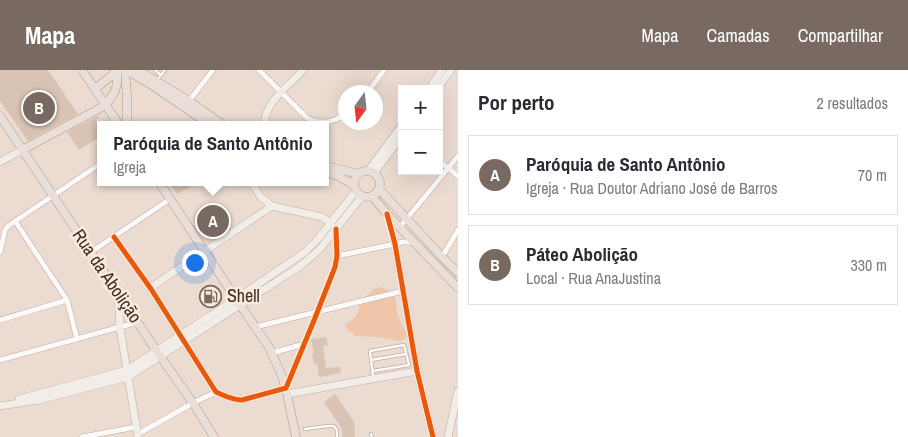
<!DOCTYPE html>
<html lang="pt">
<meta charset="utf-8">
<style>
:root{--surface:#fff;--page:#f2f2f3;--text:#2b2b33;--muted:#7c7c81;--line:#e1e1e2;--accent:#786a61}
body{margin:0;font-family:"Archivo Narrow",sans-serif;background:var(--page);color:var(--text)}
.controls{position:absolute;right:15px;top:15px;display:grid;overflow:hidden;border-radius:0px;box-shadow:0 5px 20px #0002}
.controls button{width:45px;height:45px;display:grid;place-items:center;padding:0;border:0;border-bottom:1px solid var(--line);background:var(--surface);color:var(--text);font:25px sans-serif}
.compass{position:absolute;left:338px;top:15px;width:45px;height:45px;border-radius:50%;background:var(--surface);box-shadow:0 5px 20px #0002;rotate:195deg}
.you{position:absolute;left:194px;top:192px;width:18px;height:18px;margin:-12px;border:4px solid #fff;border-radius:50%;background:#1a73e8;box-shadow:0 0 0 8px #1a73e833}
.badge{display:grid;place-items:center;width:32px;height:32px;border-radius:50%;background:var(--accent);color:#fff;font-size:16px;font-weight:700}
.pin{position:absolute;translate:-50% -50%;border:2px solid #fff;box-shadow:0 1px 5px #0006}
.popup{position:absolute;left:97px;top:51px;width:232px;height:65px;box-sizing:border-box;display:grid;place-content:center;border-radius:0px;background:var(--surface);filter:drop-shadow(0 1px 4px #0005);font-size:16px;white-space:nowrap;color:var(--muted)}
.popup b{font-size:19px;color:var(--text)}
.popup::after{content:'';position:absolute;left:50%;top:100%;margin-left:-10px;border:10px solid transparent;border-top-color:var(--surface)}
.list{margin:0;padding:0;list-style:none}
h2{display:flex;justify-content:space-between;align-items:center;height:65px;margin:0;padding:0 20px;font-size:21px}
h2 small{font-size:16px;font-weight:400;color:var(--muted)}
.list li{display:grid;grid-template-columns:32px 1fr auto;gap:15px;align-items:center;box-sizing:border-box;height:80px;margin:0 10px 10px;padding:0 10px;border:1px solid var(--line);border-radius:0px}
.list b{display:block;font-size:19px;white-space:nowrap}
.list p{margin:0;font-size:16px;white-space:nowrap;color:var(--muted)}
.list em{font-size:16px;font-style:normal;color:var(--muted)}
.map{position:relative;flex:none;width:458px;height:367px;overflow:hidden}
header{display:flex;align-items:center;gap:30px;box-sizing:border-box;height:70px;padding:0 25px;background:var(--accent);color:#fff}
header strong{font-size:24px}
nav{display:flex;gap:28px;margin-inline-start:auto;font-size:18px}
main{display:flex}
aside{flex:1;background:var(--surface)}
.map>svg:first-child{display:block}
</style>
<header>
<strong>Mapa</strong>
<nav><a>Mapa</a><a>Camadas</a><a>Compartilhar</a></nav>
</header>
<main>
<div class="map">
<svg width="458" height="367" viewBox="0 0 458 367">
<rect width="100%" height="100%" fill="#ecdbd0"/>
<path fill="#efc6aa" d="M380,217C402,223 393,233 399,248C401,255 406,259 407,267L401,271L377,267L355,266L353,263L347,260L345,254L356,247L360,234L363,228L369,224L373,219Z"/>
<g fill="#d9c3b4">
<path d="M0,0H48L78,44L28,71L0,31Z"/>
<path d="M97,46L99,48L96,50L100,56V67L79,80L67,62Z"/>
<path d="M169,112H199L177,124Z"/>
<path d="M217,138L220,142L223,140L227,147L224,149L226,154L220,157L219,155L206,163L198,153L212,145L211,142Z"/>
<path d="M326,267L328,275L323,276L326,298L340,297L341,303L319,307L317,293L314,294L312,285L314,284L311,269Z"/>
<path d="M335,324L354,352L355,367H342V359L324,332Z"/>
</g>
<g fill="none" stroke-linecap="round" stroke-linejoin="round">
<defs>
<g id="lane">
<path d="M155,0L161,5"/>
<path d="M157,10L165,0"/>
<path d="M371,290L406,284"/>
<path d="M373,301L409,295L404,275L370,281V282C371,290 372,298 373,306"/>
<path d="M305,359L328,356H334L337,360V367"/>
<path d="M371,364L372,367"/>
</g>
<g id="street">
<path d="M259,0L307,48C320,55 334,52 346,44"/>
<path d="M368,22L384,0"/>
<path d="M189,31L213,0"/>
<path d="M439,91L458,106"/>
<path d="M388,146L395,174"/>
<path d="M15,151L67,230L77,269"/>
<path d="M400,157L458,86"/>
<path d="M114,167L150,218"/>
<path d="M0,182L5,160L8,156L100,94"/>
<path d="M91,182L170,129"/>
<path d="M337,186L395,174L403,172H414"/>
<path d="M442,187L458,160"/>
<path d="M0,250L67,230"/>
<path d="M255,257L403,221"/>
<path d="M272,283L304,274"/>
<path d="M0,290L138,252"/>
<path d="M286,317L315,248L335,197L337,186L336,159"/>
<path d="M138,364L193,333L216,322"/>
<path d="M82,367L136,357"/>
</g>
<g id="secondary">
<path d="M429,19L442,0"/>
<path d="M437,19L451,0"/>
<path d="M264,55C266,30 288,17 303,0"/>
<path d="M0,92L22,80"/>
<path d="M368,101L402,55"/>
<path d="M374,103L402,66"/>
<path d="M251,112L261,127L272,136L322,147L325,149L331,154"/>
<path d="M272,136L150,218L216,322C225,326 232,330 242,330L286,318"/>
<path d="M395,174L417,301L433,367"/>
<path d="M118,222L120,258L138,367"/>
<path d="M287,324L417,301"/>
<path d="M19,329L127,300L236,229L305,182L318,169L356,121"/>
<path d="M0,336L39,330L128,307L299,197L319,180L362,126"/>
<path d="M448,367L458,321"/>
</g>
<g id="primary">
<path d="M82,0L119,55"/>
<path d="M125,0L127,27V55"/>
<path d="M126,0L152,15L210,55"/>
<path d="M138,0L189,31L223,55"/>
<path d="M95,19L110,7L116,0"/>
<path d="M0,46L160,286L193,333L214,367"/>
<path d="M22,80L106,35L115,21L117,14V0"/>
<path d="M326,96L359,104"/>
<circle cx="367" cy="114" r="13"/>
<path d="M326,102L338,106L354,115"/>
<path d="M159,112L236,229L269,277L282,306L287,324L296,367"/>
<path d="M379,119L442,187L458,203"/>
<path d="M372,126L387,144L458,218"/>
</g>
</defs>
<use href="#lane" stroke="#bcaea6" stroke-width="4"/>
<use href="#street" stroke="#bcaea6" stroke-width="6"/>
<use href="#secondary" stroke="#bcaea6" stroke-width="8"/>
<use href="#primary" stroke="#ad998a" stroke-width="9"/>
<use href="#lane" stroke="#fcfaf8" stroke-width="2.5"/>
<use href="#street" stroke="#fcfaf8" stroke-width="5"/>
<use href="#secondary" stroke="#f3ede8" stroke-width="7"/>
<use href="#primary" stroke="#e9dfd8" stroke-width="8"/>
<defs>
<g id="cycleway">
<path d="M387,144L395,174L417,301L433,367"/>
<path d="M114,167L151,219L216,322C225,326 232,330 242,330L286,318L315,248L335,197L337,186L336,159"/>
</g>
</defs>
<use href="#cycleway" stroke="#fce9dd" stroke-width="8"/>
<use href="#cycleway" stroke="#e8590c" stroke-width="5"/>
</g>
<defs>
<symbol id="fuel-ring" viewBox="-11 -11 22 22"><circle r="9.5" fill="#fce9dd" stroke="#786a61" stroke-width="1.5"/><path d="M-5.5-6h7V0h2V4h1.3V-2.5L3-4.5l.8-.8L6-3V5H2.5V1h-1V6h-7ZM-4.2-4.7v3.2H.2V-4.7Z" fill="#786a61"/></symbol>
</defs>
<g fill-rule="evenodd">
<use href="#fuel-ring" x="198" y="214" width="25" height="25"/>
</g>
<g text-anchor="middle" stroke-width="5" stroke-linejoin="round" paint-order="stroke">
<g font-size="18" fill="#392d25" stroke="#fce9dd">
<text transform="translate(107 206) rotate(56)" y="6">Rua da Abolição</text>
</g>
<g font-size="18" fill="#392d25" stroke="#fce9dd" text-anchor="start">
<text x="227" y="232">Shell</text>
</g>
</g>
</svg>
<div class="controls">
<button>+</button>
<button>−</button>
</div>
<svg class="compass" viewBox="-18 -18 36 36"><path d="M0-13l5 13h-10z" fill="#e53935"/><path d="M0 13l5-13h-10z" fill="#7c7c81"/></svg>
<div class="you"></div>
<div class="pin badge" style="left:213px;top:151px">A</div>
<div class="popup"><b>Paróquia de Santo Antônio</b>Igreja</div>
<div class="pin badge" style="left:39px;top:38px">B</div>
</div>
<aside>
<h2>Por perto<small>2 resultados</small></h2>
<ul class="list">
<li><span class="badge">A</span><div><b>Paróquia de Santo Antônio</b><p>Igreja · Rua Doutor Adriano José de Barros</p></div><em>70 m</em></li>
<li><span class="badge">B</span><div><b>Páteo Abolição</b><p>Local · Rua AnaJustina</p></div><em>330 m</em></li>
</ul>
</aside>
</main>
